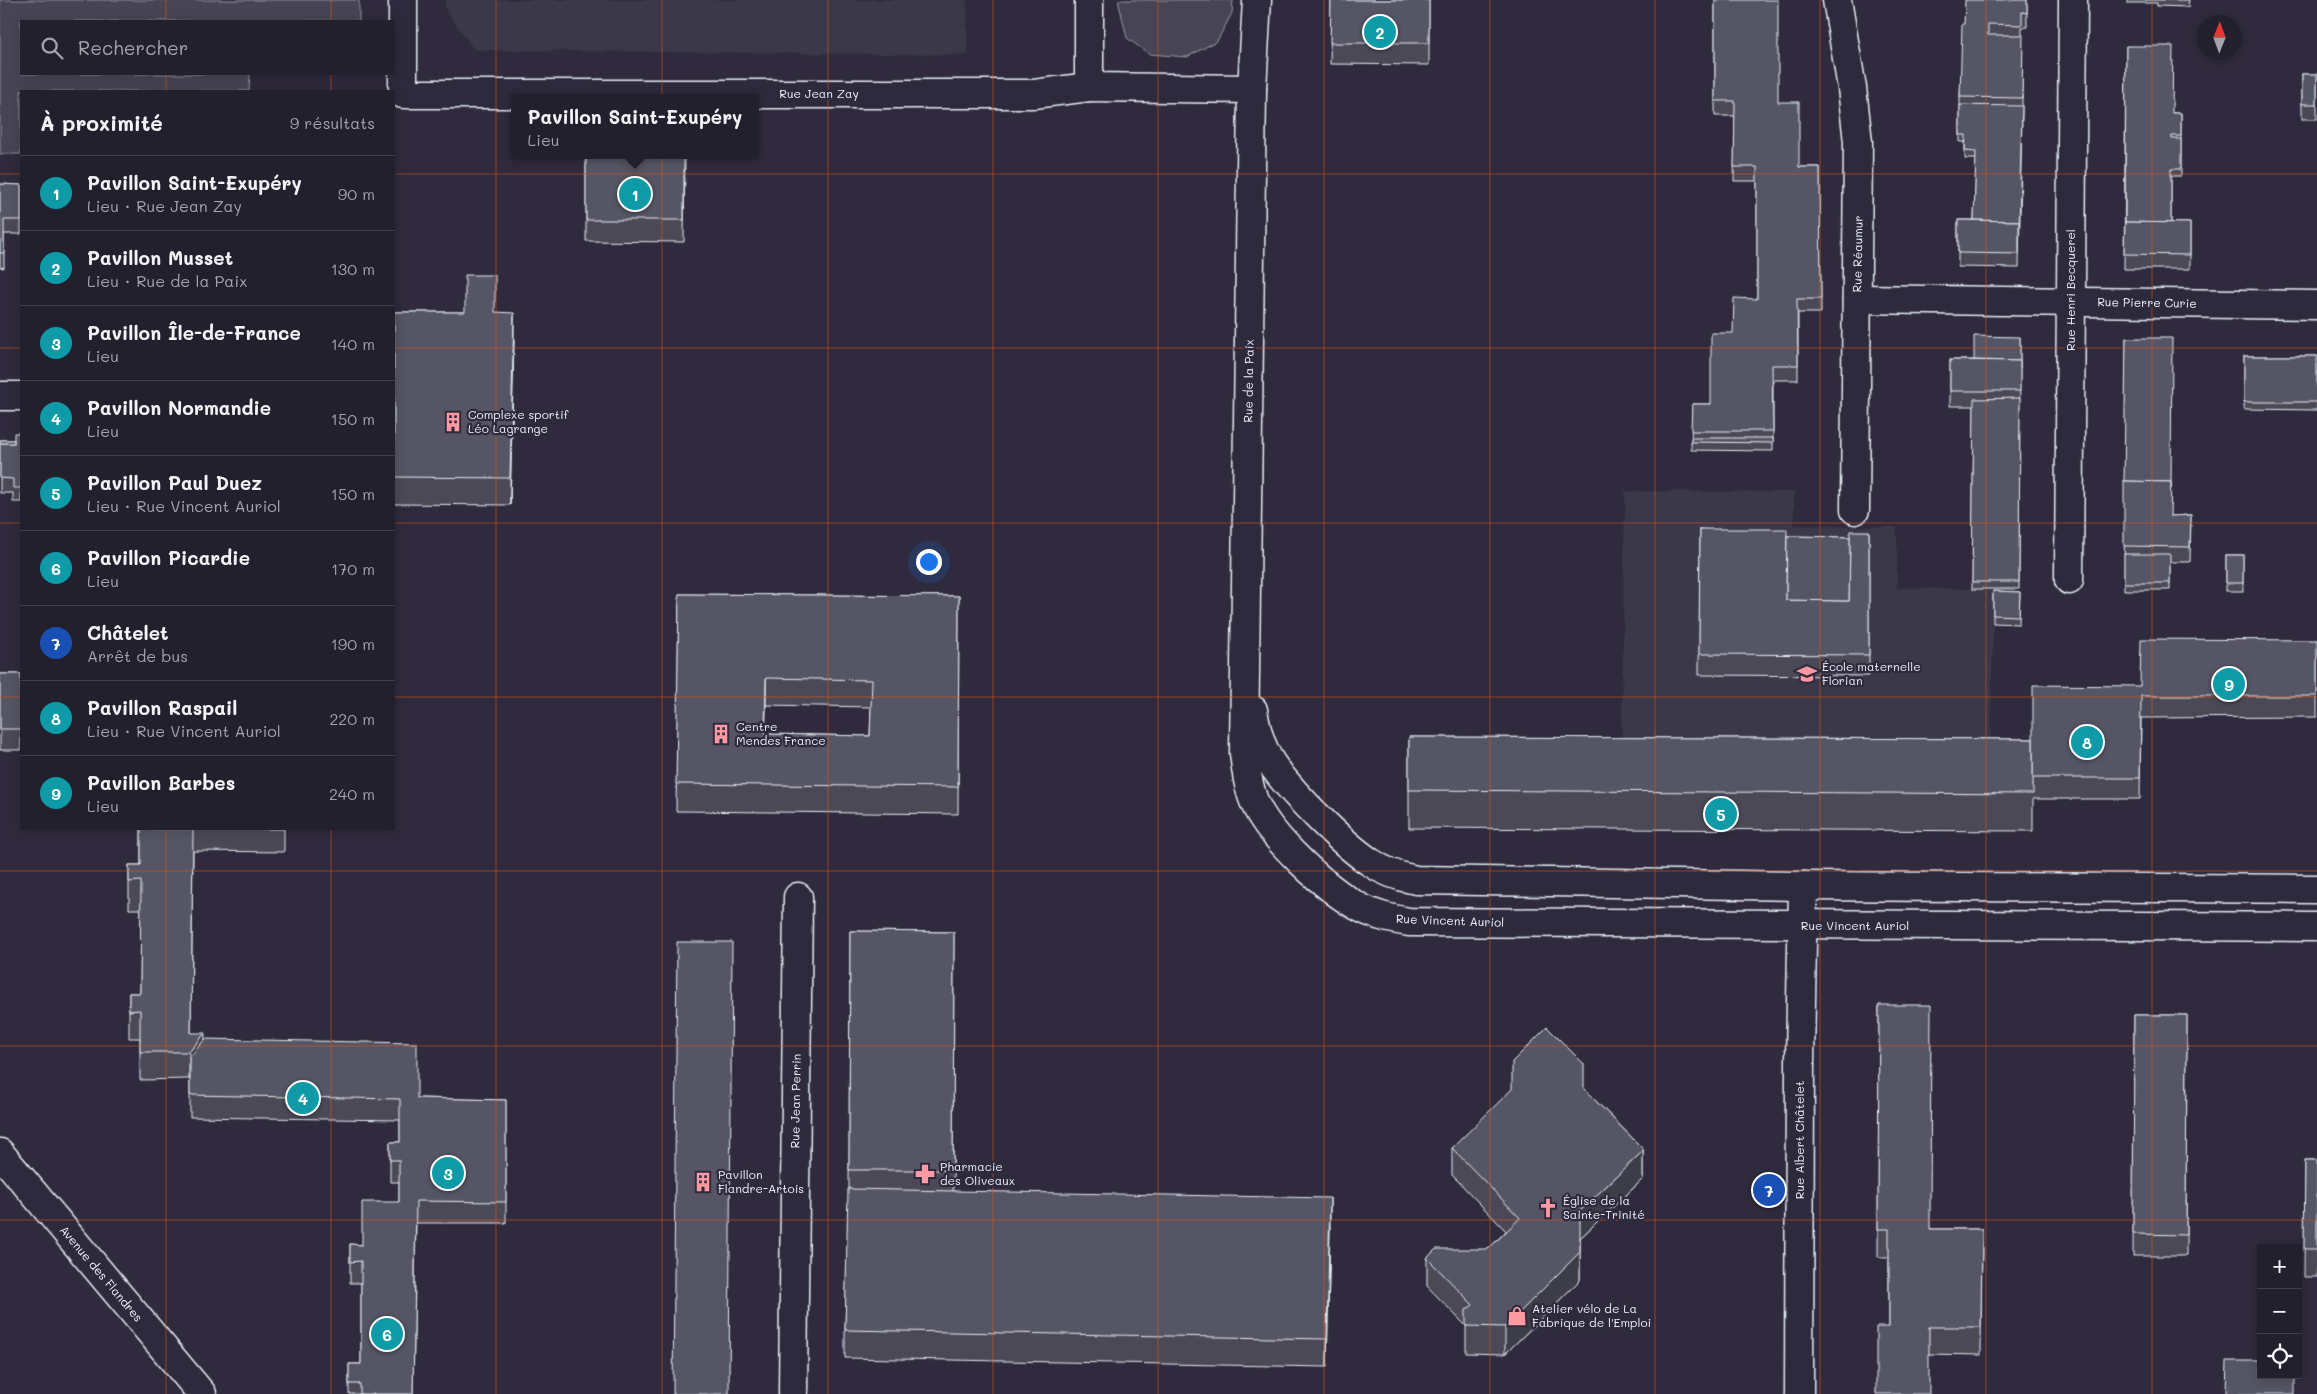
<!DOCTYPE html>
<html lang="fr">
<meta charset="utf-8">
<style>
:root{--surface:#23202e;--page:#2f2d3a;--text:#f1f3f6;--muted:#a3a3aa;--line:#403e4a;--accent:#8bbbb9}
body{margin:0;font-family:Mali,sans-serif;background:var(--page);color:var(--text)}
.controls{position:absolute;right:15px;bottom:15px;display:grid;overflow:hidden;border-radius:0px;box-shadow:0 2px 12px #0003}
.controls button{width:45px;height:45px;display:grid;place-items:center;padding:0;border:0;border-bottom:1px solid var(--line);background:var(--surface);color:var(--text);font:25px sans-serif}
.compass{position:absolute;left:2197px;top:15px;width:45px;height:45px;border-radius:50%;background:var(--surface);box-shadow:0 2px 12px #0003;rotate:1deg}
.you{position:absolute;left:928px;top:561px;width:18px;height:18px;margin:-12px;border:4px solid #fff;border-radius:50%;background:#1a73e8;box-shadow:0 0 0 8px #1a73e833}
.badge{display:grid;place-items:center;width:32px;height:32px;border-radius:50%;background:var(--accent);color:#fff;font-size:16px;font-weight:700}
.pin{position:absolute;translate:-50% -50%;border:2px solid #fff;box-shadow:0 1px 5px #0006}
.popup{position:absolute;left:511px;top:94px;width:248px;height:65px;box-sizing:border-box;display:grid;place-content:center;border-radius:0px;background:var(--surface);filter:drop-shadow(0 1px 4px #0005);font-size:16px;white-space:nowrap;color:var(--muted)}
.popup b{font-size:19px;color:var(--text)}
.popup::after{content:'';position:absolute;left:50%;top:100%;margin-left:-10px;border:10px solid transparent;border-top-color:var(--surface)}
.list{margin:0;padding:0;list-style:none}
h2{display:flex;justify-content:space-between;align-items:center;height:65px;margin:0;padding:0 20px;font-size:21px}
h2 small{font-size:16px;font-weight:400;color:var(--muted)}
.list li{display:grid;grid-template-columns:32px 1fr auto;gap:15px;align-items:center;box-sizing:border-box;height:75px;padding:0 20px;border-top:1px solid var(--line)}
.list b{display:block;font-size:19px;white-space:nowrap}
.list p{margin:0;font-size:16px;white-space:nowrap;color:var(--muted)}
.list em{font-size:16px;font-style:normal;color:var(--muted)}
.icon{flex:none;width:28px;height:28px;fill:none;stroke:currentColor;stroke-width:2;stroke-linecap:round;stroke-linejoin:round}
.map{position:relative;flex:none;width:2317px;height:1394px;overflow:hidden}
.search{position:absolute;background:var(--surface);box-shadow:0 2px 12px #0003;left:20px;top:20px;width:375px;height:55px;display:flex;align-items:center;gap:12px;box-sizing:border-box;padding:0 18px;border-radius:0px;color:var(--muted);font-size:19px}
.panel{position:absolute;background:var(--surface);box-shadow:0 2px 12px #0003;left:20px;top:90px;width:375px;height:740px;border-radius:0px}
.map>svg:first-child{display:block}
</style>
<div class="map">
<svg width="2317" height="1394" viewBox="0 0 2317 1394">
<rect width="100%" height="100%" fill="#2f2a3d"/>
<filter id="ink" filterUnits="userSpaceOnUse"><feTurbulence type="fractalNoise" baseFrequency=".02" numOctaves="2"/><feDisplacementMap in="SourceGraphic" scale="10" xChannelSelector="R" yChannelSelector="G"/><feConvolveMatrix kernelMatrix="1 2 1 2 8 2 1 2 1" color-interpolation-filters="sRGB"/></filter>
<g filter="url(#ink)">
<g fill="#3b3749">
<path d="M445,0H967L968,55L474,50L445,9Z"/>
<path d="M1625,491L1794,492V525L1897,527V588L1994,589L1990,769L1621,766Z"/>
</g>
<g fill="#464455" stroke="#979aa6">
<path d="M0,0H359V21H21V74H250L249,91H21V154H0Z"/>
<path d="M1118,0H1233L1232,13L1217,41L1187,57L1149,54L1127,38Z"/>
</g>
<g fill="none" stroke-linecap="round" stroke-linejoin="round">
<defs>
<g id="street">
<path d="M403,0V94H1034L1089,87"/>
<path d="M1089,0V87L1252,89"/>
<path d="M1257,0L1252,89L1244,753C1246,769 1248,786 1254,801C1268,836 1328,891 1361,908C1376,916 1392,919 1409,922L2317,927"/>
<path d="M1837,0L1852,88L1858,142L1855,510"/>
<path d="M1857,299L2317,305"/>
<path d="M0,396H21"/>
<path d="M2069,580L2073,0"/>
<path d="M1253,710C1256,731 1263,753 1276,770C1297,798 1342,843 1370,862C1384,872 1400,877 1416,880L1803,886L2317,889"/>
<path d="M0,1153L202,1394"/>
<path d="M793,1394L798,897"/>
<path d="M1799,1394L1800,1061L1803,886"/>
</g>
</defs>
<use href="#street" stroke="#e8f1f8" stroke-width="31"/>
<use href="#street" stroke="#2f2a3d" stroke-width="28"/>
</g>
<g fill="#4b4957" stroke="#e8f1f8" fill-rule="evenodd">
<path d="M1331,0H1429V65L1330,64Z"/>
<path d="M1715,0L1778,102L1799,167H1820L1821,313H1798V380H1773V451L1691,450L1692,404H1711L1733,333L1757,299V181H1734L1735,116H1715Z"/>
<path d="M2027,0V27H2022V113L2019,268L1958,267V220H1974L1976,159H1965V142H1960V97L1964,24Z"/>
<path d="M2127,0H2189L2188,7L2157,6V3H2127Z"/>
<path d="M2126,46L2172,113H2181V176H2171V223H2190V269H2124Z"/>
<rect x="2302" y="74" width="15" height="45"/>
<path d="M586,155H685L684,242L586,241Z"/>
<path d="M0,184L21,185V234H4V268L0,267Z"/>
<path d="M394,312H495L514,340L510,505L394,504Z"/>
<path d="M2020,337L2019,589H1972L1974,406H1950V360H1974Z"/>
<path d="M2126,338L2170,516L2191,515L2190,562H2170V590H2124Z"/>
<path d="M2244,356H2317V410L2244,409Z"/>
<path d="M21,433V502H13V493H0V440H14Z"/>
<path d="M1700,529L1787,536L1850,537L1869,531V676L1699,675Z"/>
<rect x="2226" y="555" width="17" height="36"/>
<path d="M1993,591L2020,592L2019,624L1993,623Z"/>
<path d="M679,594L959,596L958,814L676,811ZM766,705L871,707L870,736L765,734Z"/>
<path d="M2317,640V717L2141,718L2140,799H2033V831L1409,828V737L2033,739L2140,686Z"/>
<rect x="0" y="674" width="21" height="76"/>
<path d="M141,829H284V852L193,851L191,1033L205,1039L417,1098L506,1100V1223H416L413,1394H349V1364H361V1283H350V1244L362,1245L399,1202V1182H390V1142H400V1120L190,1117V1078L189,1079L140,1080V1038H129V993H140L141,909H129V865H141Z"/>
<path d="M850,931L954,932L953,1191L1330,1226L1327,1367L845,1358V1330L849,1189Z"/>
<path d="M1879,1005L1930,1229H1982L1981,1355L1929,1354L1889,1327V1257H1878Z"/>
<path d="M2134,1015H2187L2186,1256H2133Z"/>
<path d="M1584,1089L1643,1149V1179L1580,1238V1280L1505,1354L1466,1353V1326L1427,1286V1258L1488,1249L1506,1231L1452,1175V1148Z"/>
<path d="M2305,1160H2317V1277H2304Z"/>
</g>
<g fill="#3d3c47" stroke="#e8f1f8">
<path d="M514,313V340L510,505V478Z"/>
<path d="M766,678V705L765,761V734Z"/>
<path d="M205,1033V1061L189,1079V1052Z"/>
<path d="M1643,1151V1179L1580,1238V1280L1505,1354V1327L1580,1211Z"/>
<path d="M1330,1198V1226L1327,1367V1339Z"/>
</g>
<g fill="#575565" stroke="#e8f1f8" fill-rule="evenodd">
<path d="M1331,0H1429V43H1330Z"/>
<path d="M1715,0H1778V102H1799V167H1820L1821,299H1797L1798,365H1772L1773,431H1691L1692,404H1711V333H1733L1734,298L1757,299V167H1734L1735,101H1715Z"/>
<path d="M1965,0H2027V13L2022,12V25L1988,24V35H2023L2022,98L1960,97L1962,24H1964Z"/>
<path d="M2126,46H2173L2172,113H2181V136H2172V139H2181V169H2171V223L2125,222Z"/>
<rect x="2302" y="74" width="15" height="30"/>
<path d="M1960,105L2022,106L2019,228V221L1974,220L1976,152L1965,151L1966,135H1960Z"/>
<rect x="586" y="155" width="98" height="65"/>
<path d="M0,184L21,185V220H4V253H0Z"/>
<path d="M1958,220L2019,221V254L1958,253Z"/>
<path d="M2125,222L2190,223V255L2124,254Z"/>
<path d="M465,275H495V312L514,313L510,478L394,477V312H465Z"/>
<path d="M1974,336L2020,337V368V361L1974,360Z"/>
<path d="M2126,338H2172L2171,489V482L2124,481Z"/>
<rect x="2244" y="356" width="73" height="46"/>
<path d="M1950,360L2020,361V391H1950Z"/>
<path d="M2020,398L2019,582H1972L1974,399Z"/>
<path d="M14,433H21V488H13V479L0,478V443H14Z"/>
<path d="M1691,438H1773V443L1691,442Z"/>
<rect x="0" y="440" width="14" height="3"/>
<path d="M2124,481L2171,482L2170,516L2191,515L2190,547L2124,546Z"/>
<path d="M1700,529H1787L1786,600L1849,601L1850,531H1869V655L1699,654Z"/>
<path d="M1787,536L1850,537L1849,601L1786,600Z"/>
<rect x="2124" y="554" width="46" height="29"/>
<rect x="2226" y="555" width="17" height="28"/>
<path d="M1993,591L2020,592L2019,616L1993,615Z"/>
<path d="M679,594L959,596L958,787L676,784ZM766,678L872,680L870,736L765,734Z"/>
<path d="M2141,639L2317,640V696H2141L2140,778H2033V685L2140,686Z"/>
<rect x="0" y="674" width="21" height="55"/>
<path d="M1409,737L2033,739V794L1409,790Z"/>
<path d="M141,829H193L191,1033H205L189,1052H140V1010L129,1011V993H140L141,881L129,882V865H141Z"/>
<path d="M850,931L954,932L953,1170H849Z"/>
<path d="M677,942H732L729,1394H673Z"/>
<path d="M1879,1005H1931L1930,1229H1982L1981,1327H1929V1394H1876V1327H1889V1229H1878Z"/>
<path d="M2134,1015H2187L2186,1235L2133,1234Z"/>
<path d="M1547,1027L1584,1064V1089L1643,1149V1151L1580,1211V1252L1505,1327L1466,1326V1310L1473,1305L1427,1258L1436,1249H1488L1520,1218L1452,1148L1512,1089V1062Z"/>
<path d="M205,1039L417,1043V1098L506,1100V1202L416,1201L413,1394H360V1384H349V1364H361V1261L350,1262V1244L362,1245V1202H399V1160H390V1142H400V1099L190,1095V1057Z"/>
<path d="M2305,1160H2317V1249H2304Z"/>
<path d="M848,1189L1330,1198L1327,1339L845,1330Z"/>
<path d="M2227,1361H2261V1375H2295V1394H2226Z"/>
</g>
</g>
<path fill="none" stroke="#e8590c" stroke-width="1" stroke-opacity="0.55" d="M166,0V21M331,0V21M496,0V1394M662,0V1394M828,0V1394M993,0V1394M1158,0V1394M1324,0V1394M1490,0V1394M1655,0V1394M1820,0V1394M1986,0V1394M2152,0V1394M166,74V91M331,74V91M0,174H21M394,174H2317M0,348H21M394,348H2317M0,523H21M394,523H2317M0,697H21M394,697H2317M166,829V1394M331,829V1394M0,871H2317M0,1046H2317M0,1220H2317"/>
<defs>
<symbol id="building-bare" viewBox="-9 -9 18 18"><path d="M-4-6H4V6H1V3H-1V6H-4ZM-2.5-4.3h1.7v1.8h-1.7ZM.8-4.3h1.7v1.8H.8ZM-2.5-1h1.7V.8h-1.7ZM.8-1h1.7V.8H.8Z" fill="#ff9aa2" stroke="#2f2a3d" stroke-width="2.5" paint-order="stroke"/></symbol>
<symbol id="school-bare" viewBox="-9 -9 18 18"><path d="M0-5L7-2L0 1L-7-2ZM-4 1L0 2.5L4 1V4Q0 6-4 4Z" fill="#ff9aa2" stroke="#2f2a3d" stroke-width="2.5" paint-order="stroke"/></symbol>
<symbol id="pharmacy-bare" viewBox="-9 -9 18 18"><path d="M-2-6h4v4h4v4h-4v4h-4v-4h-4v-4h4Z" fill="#ff9aa2" stroke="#2f2a3d" stroke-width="2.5" paint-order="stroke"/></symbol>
<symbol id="church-bare" viewBox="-9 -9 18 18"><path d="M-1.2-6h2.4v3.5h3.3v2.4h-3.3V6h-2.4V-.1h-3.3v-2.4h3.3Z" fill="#ff9aa2" stroke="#2f2a3d" stroke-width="2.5" paint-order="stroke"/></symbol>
<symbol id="shop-bare" viewBox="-9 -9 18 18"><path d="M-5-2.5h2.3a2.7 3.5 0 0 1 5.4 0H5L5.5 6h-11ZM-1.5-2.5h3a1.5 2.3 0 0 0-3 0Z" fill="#ff9aa2" stroke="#2f2a3d" stroke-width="2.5" paint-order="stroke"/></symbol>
</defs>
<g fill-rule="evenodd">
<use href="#building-bare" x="439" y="408" width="28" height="28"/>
<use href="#school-bare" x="1793" y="660" width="28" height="28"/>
<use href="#building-bare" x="707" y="720" width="28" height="28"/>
<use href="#pharmacy-bare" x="911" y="1160" width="28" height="28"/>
<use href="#building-bare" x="689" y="1168" width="28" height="28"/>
<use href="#church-bare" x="1534" y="1194" width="28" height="28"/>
<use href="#shop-bare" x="1503" y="1302" width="28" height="28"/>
</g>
<g text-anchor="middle" stroke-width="4.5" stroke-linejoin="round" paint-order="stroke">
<g font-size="12" fill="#e8f1f8" stroke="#2f2a3d">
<text x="819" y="98">Rue Jean Zay</text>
<text transform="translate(1858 254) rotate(-89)" y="4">Rue Réaumur</text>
<text transform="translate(2071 290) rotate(-90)" y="4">Rue Henri Becquerel</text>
<text transform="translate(2147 303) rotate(1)" y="4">Rue Pierre Curie</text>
<text transform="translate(1249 381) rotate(-89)" y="4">Rue de la Paix</text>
<text transform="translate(1450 921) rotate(2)" y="4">Rue Vincent Auriol</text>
<text x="1855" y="930">Rue Vincent Auriol</text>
<text transform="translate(796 1101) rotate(-89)" y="4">Rue Jean Perrin</text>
<text transform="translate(1800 1140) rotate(-90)" y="4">Rue Albert Châtelet</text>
<text transform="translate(101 1274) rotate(50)" y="4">Avenue des Flandres</text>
</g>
<g font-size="12" fill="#e8f1f8" stroke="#2f2a3d" text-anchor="start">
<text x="468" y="419">Complexe sportif<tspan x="468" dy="14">Léo Lagrange</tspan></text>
<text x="1822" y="671">École maternelle<tspan x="1822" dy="14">Florian</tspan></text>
<text x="736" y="731">Centre<tspan x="736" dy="14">Mendes France</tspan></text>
<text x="940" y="1171">Pharmacie<tspan x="940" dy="14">des Oliveaux</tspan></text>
<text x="718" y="1179">Pavillon<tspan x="718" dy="14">Flandre-Artois</tspan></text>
<text x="1563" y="1205">Église de la<tspan x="1563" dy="14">Sainte-Trinité</tspan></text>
<text x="1532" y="1313">Atelier vélo de La<tspan x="1532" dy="14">Fabrique de l'Emploi</tspan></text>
</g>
</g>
</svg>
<div class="controls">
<button>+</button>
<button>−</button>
<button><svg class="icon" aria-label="locate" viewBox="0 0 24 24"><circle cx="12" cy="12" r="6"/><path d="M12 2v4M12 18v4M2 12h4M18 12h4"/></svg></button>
</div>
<svg class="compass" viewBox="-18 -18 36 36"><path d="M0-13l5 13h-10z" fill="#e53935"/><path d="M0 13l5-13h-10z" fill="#a3a3aa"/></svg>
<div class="you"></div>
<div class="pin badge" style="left:635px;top:194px;background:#0f9aa8">1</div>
<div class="popup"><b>Pavillon Saint-Exupéry</b>Lieu</div>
<div class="pin badge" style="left:1380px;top:32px;background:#0f9aa8">2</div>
<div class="pin badge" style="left:448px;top:1173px;background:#0f9aa8">3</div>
<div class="pin badge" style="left:303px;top:1098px;background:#0f9aa8">4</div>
<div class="pin badge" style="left:1721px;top:814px;background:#0f9aa8">5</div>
<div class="pin badge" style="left:387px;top:1334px;background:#0f9aa8">6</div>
<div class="pin badge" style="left:1769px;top:1190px;background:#1a4fb4">7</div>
<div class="pin badge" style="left:2087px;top:742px;background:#0f9aa8">8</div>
<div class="pin badge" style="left:2229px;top:684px;background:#0f9aa8">9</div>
<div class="search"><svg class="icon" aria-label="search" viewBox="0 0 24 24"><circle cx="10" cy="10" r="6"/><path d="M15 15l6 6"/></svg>Rechercher</div>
<section class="panel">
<h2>À proximité<small>9 résultats</small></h2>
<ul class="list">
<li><span class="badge" style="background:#0f9aa8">1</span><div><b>Pavillon Saint-Exupéry</b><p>Lieu · Rue Jean Zay</p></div><em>90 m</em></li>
<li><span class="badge" style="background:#0f9aa8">2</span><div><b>Pavillon Musset</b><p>Lieu · Rue de la Paix</p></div><em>130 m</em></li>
<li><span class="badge" style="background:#0f9aa8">3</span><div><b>Pavillon Île-de-France</b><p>Lieu</p></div><em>140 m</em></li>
<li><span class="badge" style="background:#0f9aa8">4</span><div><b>Pavillon Normandie</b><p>Lieu</p></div><em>150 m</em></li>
<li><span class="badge" style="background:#0f9aa8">5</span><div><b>Pavillon Paul Duez</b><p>Lieu · Rue Vincent Auriol</p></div><em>150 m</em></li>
<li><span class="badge" style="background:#0f9aa8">6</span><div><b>Pavillon Picardie</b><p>Lieu</p></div><em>170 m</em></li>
<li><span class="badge" style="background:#1a4fb4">7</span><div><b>Châtelet</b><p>Arrêt de bus</p></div><em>190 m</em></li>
<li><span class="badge" style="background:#0f9aa8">8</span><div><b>Pavillon Raspail</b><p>Lieu · Rue Vincent Auriol</p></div><em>220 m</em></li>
<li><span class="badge" style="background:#0f9aa8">9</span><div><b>Pavillon Barbes</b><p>Lieu</p></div><em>240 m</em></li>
</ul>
</section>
</div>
